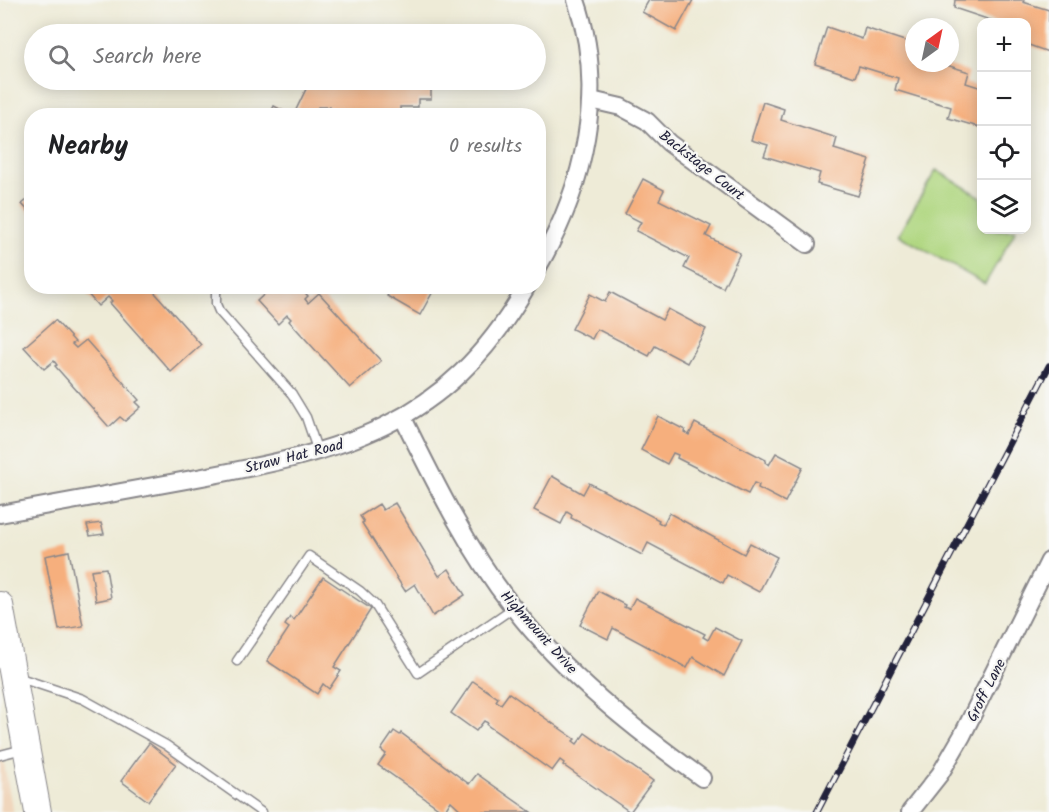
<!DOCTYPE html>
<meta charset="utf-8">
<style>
:root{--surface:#fff;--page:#f2f2f2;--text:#202124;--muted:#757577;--line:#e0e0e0}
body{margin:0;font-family:Kalam,sans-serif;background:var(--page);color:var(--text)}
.controls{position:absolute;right:18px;top:18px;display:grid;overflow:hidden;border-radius:12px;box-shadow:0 3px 15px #0003}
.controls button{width:54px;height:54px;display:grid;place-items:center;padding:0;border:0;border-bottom:2px solid var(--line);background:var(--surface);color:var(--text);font:30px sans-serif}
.compass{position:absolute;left:905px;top:18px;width:54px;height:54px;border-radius:50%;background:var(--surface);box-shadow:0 3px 15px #0003;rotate:33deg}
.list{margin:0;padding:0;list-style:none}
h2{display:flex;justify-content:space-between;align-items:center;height:78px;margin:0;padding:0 24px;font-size:26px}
h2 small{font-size:20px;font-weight:400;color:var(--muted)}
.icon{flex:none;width:33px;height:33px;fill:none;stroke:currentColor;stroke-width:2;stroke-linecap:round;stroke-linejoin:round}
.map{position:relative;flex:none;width:1049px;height:812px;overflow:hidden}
.search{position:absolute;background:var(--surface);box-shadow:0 3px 15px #0003;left:24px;top:24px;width:522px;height:66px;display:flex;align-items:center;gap:15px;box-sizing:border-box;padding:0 21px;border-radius:33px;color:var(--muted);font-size:22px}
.panel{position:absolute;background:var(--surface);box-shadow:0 3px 15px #0003;left:24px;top:108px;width:522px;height:186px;border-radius:24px}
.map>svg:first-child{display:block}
</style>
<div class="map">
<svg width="1049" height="812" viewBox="0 0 1049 812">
<rect width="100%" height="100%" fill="#f6f6f2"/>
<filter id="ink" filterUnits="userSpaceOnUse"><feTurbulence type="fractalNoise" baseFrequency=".0167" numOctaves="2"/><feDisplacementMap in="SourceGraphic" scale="12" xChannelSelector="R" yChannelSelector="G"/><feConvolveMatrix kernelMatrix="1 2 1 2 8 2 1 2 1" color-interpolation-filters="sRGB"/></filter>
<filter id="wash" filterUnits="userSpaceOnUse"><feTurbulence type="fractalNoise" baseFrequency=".008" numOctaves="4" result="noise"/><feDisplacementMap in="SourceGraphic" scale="24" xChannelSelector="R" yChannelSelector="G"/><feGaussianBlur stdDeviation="1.35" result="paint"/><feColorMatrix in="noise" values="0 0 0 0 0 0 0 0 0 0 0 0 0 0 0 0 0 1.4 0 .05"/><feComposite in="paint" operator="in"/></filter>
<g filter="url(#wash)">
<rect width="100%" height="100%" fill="#eeebd7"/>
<path fill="#f0d6bc" d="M0,743L13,812H0Z"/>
<path fill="#b0d781" stroke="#697c5e" stroke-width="1.5" d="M936,170L981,197L982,230H1016L985,284L898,235Z"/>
<g id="blocks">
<g fill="#f6af7d">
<path d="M649,0H693L676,31L642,12Z"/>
<path d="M955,0H1024L1023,2L1049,10L1048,52L1026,44V22H996L954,8Z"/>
<path d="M827,27L862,39L865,28L914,44V63H940L969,72L966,83L982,88V128L948,118L951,107L895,90L898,78L859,66L855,77L815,64Z"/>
<path d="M301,80H431V99H418V107H400V113L330,114V107H318L314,116H293L306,89V83H301Z"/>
<path d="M763,102L784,109L781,120L837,138L834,149L870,160L858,196L817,184L820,173L764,156L768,145L751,140Z"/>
<path d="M274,106L293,116H269Z"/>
<path d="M643,179L664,190L659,200L711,226L706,236L740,253L723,288L684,268L689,258L636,231L641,222L625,214Z"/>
<path d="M32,196V215L22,204Z"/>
<path d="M81,286H149L201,345L171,372L110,303L112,301L108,297L98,306Z"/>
<path d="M273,286H299L308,296L305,299L308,303L319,293L381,361L350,388L289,321L291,319L287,315L278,324L257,301Z"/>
<path d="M393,286H436L420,315L387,296Z"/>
<path d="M610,292L662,320L668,309L706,329L687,363L655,346L649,356L597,329L592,339L572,329L590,294L605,302Z"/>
<path d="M55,320L75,342L72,344L76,348L86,340L139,400L136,402L141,407L125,421L120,417L109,427L55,366L57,365L54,361L44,369L24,347Z"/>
<path d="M658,416L685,430L684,432L689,435L695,423L766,460L765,462L769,465L776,453L803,467L785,502L758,488L759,485L754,483L748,494L677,458L678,455L673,453L667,464L641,450Z"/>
<path d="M552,476L583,494L589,483L659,520L658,522L663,525L669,513L744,554L750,543L777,557L759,592L727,575L723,583L648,543L642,555L571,518L572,515L567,512L561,524L534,510Z"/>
<path d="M395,503L439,576L449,569L465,595L433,616L415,584L405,591L362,523L364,522L360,516L379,504L383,510Z"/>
<path d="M101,523L104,534L90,536L87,525Z"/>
<path d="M69,551L83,626L59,630L45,556Z"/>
<path d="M106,568L111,598L96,601L91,570Z"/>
<path d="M323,577L371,609L334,667L341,671L329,689L323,684L317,694L267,661L289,628L285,625L290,617L294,620Z"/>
<path d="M598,591L625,605L624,607L629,609L635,598L705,634L703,637L708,640L715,627L742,641L724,676L693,657L687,668L613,628L608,639L580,625Z"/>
<path d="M473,681L498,698L496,701L501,704L509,693L575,739L573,741L577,744L585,733L653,781L630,812L563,765L564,763L560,760L552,771L487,725L488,723L484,721L476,731L451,713Z"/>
<path d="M394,731L400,735L401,733L469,784L477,774L531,812H463L451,801L444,812L378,765L386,754L381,750Z"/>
<path d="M149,743L176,764L148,801L121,781Z"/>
</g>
</g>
</g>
<g filter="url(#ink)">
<use href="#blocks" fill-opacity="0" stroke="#888689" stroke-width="1.5"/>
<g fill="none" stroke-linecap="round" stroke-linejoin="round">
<defs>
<g id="service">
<path d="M216,286V304L219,311L292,394L306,417L318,452"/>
<path d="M237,661L309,556L360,591L375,605L418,673L513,608"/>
<path d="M17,677L83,699L166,745L261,812"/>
<path d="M0,755L23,749"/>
</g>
<g id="minor">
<path d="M591,100L621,107L647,121L669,143L807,244"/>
<path d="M538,267C585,186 607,90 576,0"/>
<path d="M403,418C435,483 468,550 513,607C564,674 634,729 702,778"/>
<path d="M0,514C64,502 128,491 192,479C342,451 445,429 527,286"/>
<path d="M910,812L940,774L962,736L1049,561"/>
</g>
<path id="primary" d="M0,605L38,812"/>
</defs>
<use href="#service" stroke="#888689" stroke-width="11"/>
<use href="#minor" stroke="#888689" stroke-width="20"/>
<use href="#primary" stroke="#888689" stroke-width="28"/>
<use href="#service" stroke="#fff" stroke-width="8"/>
<use href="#minor" stroke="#fff" stroke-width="16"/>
<use href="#primary" stroke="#fff" stroke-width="26"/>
<defs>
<path id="rail" d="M817,812L1049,366"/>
</defs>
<use href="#rail" stroke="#22223b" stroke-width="7"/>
<use href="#rail" stroke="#f6f6f2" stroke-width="4.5" stroke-dasharray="14" stroke-linecap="butt"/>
</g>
</g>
<g text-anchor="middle" stroke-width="4.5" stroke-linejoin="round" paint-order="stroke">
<g font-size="15" fill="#22223b" stroke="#f6f6f2">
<text transform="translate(702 165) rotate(38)" y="5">Backstage Court</text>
<text transform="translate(294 456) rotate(-14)" y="5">Straw Hat Road</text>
<text transform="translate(539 632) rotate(48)" y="5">Highmount Drive</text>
<text transform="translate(986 690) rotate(-63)" y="5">Groff Lane</text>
</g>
</g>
</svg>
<div class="controls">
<button>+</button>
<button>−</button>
<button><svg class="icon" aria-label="locate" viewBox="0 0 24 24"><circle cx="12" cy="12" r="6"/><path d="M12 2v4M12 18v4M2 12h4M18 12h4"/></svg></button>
<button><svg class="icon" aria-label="layers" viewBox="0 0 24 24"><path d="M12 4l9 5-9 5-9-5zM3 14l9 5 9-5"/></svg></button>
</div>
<svg class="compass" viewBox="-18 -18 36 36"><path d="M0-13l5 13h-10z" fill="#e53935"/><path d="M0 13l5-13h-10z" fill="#757577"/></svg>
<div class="search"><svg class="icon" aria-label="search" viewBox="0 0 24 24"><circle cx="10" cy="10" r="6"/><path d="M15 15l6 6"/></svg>Search here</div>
<section class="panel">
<h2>Nearby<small>0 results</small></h2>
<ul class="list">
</ul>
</section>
</div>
